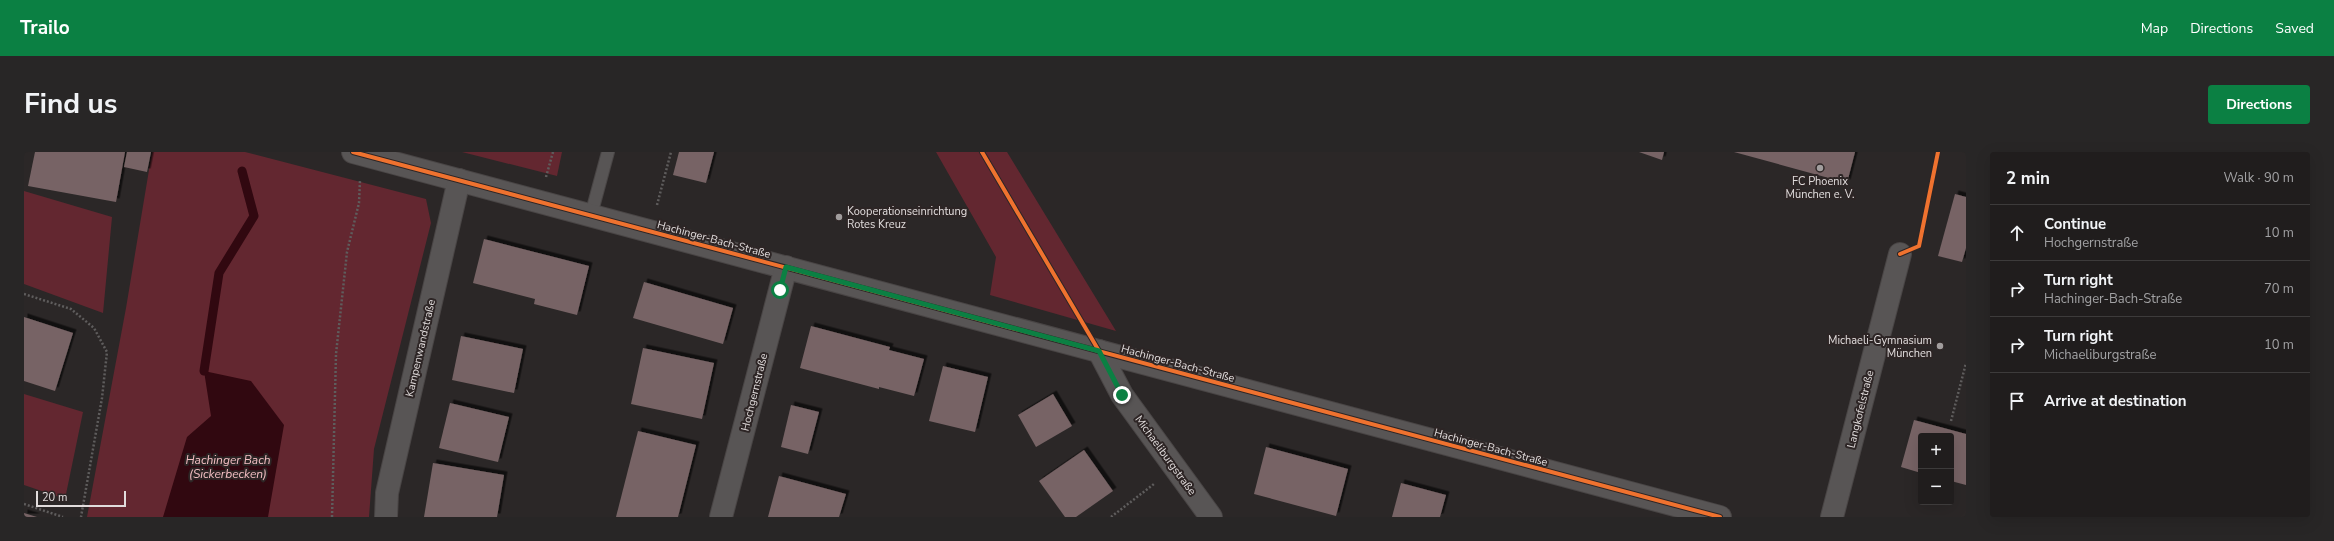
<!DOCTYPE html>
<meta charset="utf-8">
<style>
:root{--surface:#201d1d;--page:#282626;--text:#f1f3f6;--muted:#a2a2a4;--line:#3d3b3b;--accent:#0b8043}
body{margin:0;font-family:"Nunito Sans",sans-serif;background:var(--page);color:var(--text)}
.controls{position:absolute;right:12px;bottom:12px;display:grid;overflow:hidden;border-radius:4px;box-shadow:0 4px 16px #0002}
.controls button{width:36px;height:36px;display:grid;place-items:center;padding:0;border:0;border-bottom:1px solid var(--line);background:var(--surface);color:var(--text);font:20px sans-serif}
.scale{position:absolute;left:12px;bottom:10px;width:90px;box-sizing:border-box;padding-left:4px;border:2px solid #e1dcdc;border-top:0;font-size:11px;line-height:14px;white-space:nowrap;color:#e1dcdc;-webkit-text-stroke:3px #2d2525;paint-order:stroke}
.stop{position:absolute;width:12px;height:12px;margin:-9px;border:3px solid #0b8043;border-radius:50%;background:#fff}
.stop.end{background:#0b8043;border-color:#fff;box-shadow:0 1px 4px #0008}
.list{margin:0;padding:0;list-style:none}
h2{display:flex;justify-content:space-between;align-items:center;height:52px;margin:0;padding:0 16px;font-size:17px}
h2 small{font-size:13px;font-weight:400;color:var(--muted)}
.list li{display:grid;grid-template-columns:26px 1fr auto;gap:12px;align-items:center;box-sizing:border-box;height:56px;padding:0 16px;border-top:1px solid var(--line)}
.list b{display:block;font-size:15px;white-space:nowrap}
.list p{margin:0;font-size:13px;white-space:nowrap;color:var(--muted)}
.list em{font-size:13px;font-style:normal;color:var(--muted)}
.icon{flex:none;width:22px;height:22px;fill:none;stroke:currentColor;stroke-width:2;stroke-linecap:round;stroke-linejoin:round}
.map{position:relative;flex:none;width:1942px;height:365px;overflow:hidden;border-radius:4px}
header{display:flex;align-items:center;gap:24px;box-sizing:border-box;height:56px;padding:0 20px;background:var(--accent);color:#fff}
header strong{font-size:19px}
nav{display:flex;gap:22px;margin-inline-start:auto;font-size:14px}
.intro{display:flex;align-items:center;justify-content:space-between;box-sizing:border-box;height:96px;padding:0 24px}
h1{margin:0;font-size:28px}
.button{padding:10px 18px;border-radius:4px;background:var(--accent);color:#fff;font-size:14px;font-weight:700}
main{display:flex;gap:24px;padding:0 24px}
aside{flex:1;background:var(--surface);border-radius:4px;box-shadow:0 4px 16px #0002}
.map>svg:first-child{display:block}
</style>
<header>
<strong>Trailo</strong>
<nav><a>Map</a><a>Directions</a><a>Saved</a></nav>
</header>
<div class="intro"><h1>Find us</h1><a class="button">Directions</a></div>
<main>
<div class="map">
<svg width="1942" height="365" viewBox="0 0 1942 365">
<defs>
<filter id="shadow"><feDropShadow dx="3.5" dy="-3.5" stdDeviation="0" flood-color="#0009"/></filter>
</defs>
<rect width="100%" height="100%" fill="#2b2727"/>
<g fill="#632730">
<path d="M128,0H221L402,47L407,71L350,297L345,365H63L102,156Z"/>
<path d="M438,0H538L533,24Z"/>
<path d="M912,0H983L1092,179L966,143L972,105Z"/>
<path d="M0,39L88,65L79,161L0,132Z"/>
<path d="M0,242L59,260L41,347L0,333Z"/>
</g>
<path fill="#310810" d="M180,219L227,229L260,273L244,365H139L163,285L187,264Z"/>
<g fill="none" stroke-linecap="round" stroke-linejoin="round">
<path stroke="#310810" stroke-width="9" d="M180,219L195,121L230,64L218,19"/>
</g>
<g fill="#776365" filter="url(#shadow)">
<path d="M11,0H101L92,50L4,34Z"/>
<path d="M103,0H127L123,20L100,15Z"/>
<path d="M655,0H690L682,31L649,23Z"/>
<path d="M1615,0H1640L1638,8Z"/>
<path d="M1710,0H1831L1823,31Z"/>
<path d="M1931,42L1942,45V96L1938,110L1914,104Z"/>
<path d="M460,87L565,114L553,163L510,152L511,147L449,131Z"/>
<path d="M620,130L709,156L699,192L609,166Z"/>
<path d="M0,165L49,181L31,239L0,229Z"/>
<path d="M787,174L866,195L865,198L900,207L890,244L855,235V237L776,216Z"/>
<path d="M437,184L499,197L490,241L428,228Z"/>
<path d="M619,196L690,211L678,267L607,252Z"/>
<path d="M919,214L964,225L951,280L905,269Z"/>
<path d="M1029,242L1048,274L1012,295L994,263Z"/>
<path d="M426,251L485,265L474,310L415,296Z"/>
<path d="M767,253L795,260L784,302L757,295Z"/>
<path d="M1890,268L1942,282V333L1927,329V284H1897V321L1877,315Z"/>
<path d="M614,279L672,293L654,365H592Z"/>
<path d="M1242,295L1324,317L1312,364L1230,342Z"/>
<path d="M1060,298L1089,339L1052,365H1041L1015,329Z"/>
<path d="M409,311L480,323L473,365H400Z"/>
<path d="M755,324L822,342L815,365H744Z"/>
<path d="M1377,331L1422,343L1416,365H1368Z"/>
<path d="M0,361L13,365H0Z"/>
</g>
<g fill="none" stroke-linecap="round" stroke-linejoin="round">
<defs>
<path id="service" d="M567,63L584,0"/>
<g id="minor">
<path d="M329,0L1696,365"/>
<path d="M1075,199L1098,243L1187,365"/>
<path d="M362,365L363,341L435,28"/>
<path d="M697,365L762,115"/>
<path d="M1808,365L1876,102"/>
</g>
</defs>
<use href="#service" stroke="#494545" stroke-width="14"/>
<use href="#minor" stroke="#494545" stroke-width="24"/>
<g stroke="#5f5d5d" stroke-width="2.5" stroke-dasharray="2 2" stroke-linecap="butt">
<path d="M522,25L529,0"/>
<path d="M633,53L647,0"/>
<path d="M0,142L47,157L70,176L83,200L78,246L57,365"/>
<path d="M1927,269L1942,211"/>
<path d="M0,352L39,365"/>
<path d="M308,365L312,202L323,100L335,51L336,28"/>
<path d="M1087,365L1130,332"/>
</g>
<use href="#service" stroke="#585555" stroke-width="12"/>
<use href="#minor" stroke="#585555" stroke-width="22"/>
<defs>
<g id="cycleway">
<path d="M329,0L1696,365"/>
<path d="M958,0L1075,199"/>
<path d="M1876,102L1895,94L1914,0"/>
</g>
</defs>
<use href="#cycleway" stroke="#2d2525" stroke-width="6"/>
<use href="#cycleway" stroke="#ef722f" stroke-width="4"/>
</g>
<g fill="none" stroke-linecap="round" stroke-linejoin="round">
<path stroke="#0b8043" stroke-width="5" d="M756,138L762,115L1075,199L1098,243"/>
</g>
<g fill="#a19d9d" stroke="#2d2525" stroke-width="1.5">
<circle cx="1796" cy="16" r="4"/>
<circle cx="815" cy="65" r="4"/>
<circle cx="1916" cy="194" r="4"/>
</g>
<g text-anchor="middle" stroke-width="4" stroke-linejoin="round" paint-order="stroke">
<g font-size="11" fill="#e1dcdc" stroke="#2d2525">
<text x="1796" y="33">FC Phoenix<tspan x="1796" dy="13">München e. V.</tspan></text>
<text x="823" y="63" text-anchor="start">Kooperationseinrichtung<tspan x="823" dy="13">Rotes Kreuz</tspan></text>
<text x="1908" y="192" text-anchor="end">Michaeli-Gymnasium<tspan x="1908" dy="13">München</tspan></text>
</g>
<g font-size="11" fill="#e1dcdc" stroke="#2d2525">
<text transform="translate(690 87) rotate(15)" y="4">Hachinger-Bach-Straße</text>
<text transform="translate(396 196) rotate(-77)" y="4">Kampenwandstraße</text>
<text transform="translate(1154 211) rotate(15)" y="4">Hachinger-Bach-Straße</text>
<text transform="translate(730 240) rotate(-76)" y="4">Hochgernstraße</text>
<text transform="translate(1836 257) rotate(-76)" y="4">Langkofelstraße</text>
<text transform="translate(1467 295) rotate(15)" y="4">Hachinger-Bach-Straße</text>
<text transform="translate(1142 303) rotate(54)" y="4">Michaeliburgstraße</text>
</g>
<g font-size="12" font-style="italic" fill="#f4bfc3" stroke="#2d2525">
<text x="204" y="312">Hachinger Bach<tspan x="204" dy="14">(Sickerbecken)</tspan></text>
</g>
</g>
</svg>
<div class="controls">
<button>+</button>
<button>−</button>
</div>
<div class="scale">20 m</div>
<div class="stop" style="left:756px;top:138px"></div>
<div class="stop end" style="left:1098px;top:243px"></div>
</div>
<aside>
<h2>2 min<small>Walk · 90 m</small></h2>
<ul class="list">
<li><svg class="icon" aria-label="ahead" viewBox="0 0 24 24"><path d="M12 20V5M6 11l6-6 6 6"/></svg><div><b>Continue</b><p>Hochgernstraße</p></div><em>10 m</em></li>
<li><svg class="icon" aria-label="right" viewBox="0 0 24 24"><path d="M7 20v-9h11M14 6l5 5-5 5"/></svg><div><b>Turn right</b><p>Hachinger-Bach-Straße</p></div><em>70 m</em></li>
<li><svg class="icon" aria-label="right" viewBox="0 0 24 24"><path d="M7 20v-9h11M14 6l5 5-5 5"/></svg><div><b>Turn right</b><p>Michaeliburgstraße</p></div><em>10 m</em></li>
<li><svg class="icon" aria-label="arrive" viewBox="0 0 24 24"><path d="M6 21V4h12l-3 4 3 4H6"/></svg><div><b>Arrive at destination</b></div></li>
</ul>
</aside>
</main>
